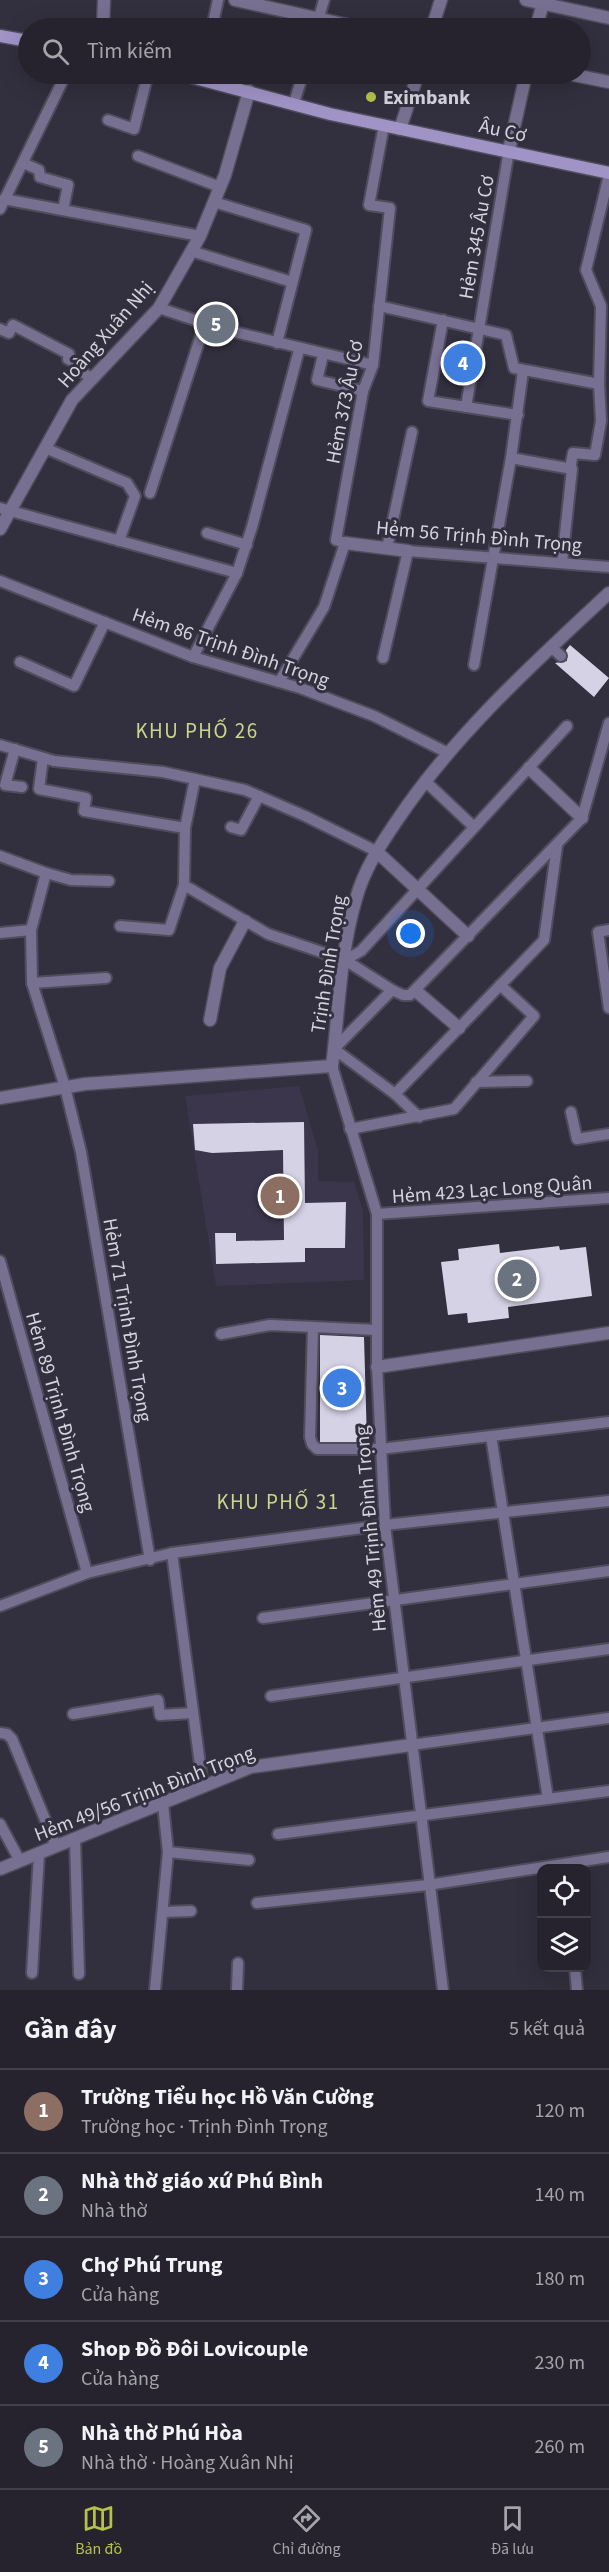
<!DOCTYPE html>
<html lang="vi">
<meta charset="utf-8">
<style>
:root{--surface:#26232e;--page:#322f3a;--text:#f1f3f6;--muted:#a4a4aa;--line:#42404a;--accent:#b4c24b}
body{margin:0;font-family:"Source Sans 3",sans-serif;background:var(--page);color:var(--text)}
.controls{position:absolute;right:18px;bottom:18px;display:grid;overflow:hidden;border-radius:12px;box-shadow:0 6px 24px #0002}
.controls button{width:54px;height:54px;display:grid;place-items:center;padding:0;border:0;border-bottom:2px solid var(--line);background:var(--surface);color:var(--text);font:30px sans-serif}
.you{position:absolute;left:411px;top:934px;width:21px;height:21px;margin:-15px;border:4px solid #fff;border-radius:50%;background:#1a73e8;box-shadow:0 0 0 9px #1a73e833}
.badge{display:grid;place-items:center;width:39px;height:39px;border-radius:50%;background:var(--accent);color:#fff;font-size:20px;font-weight:700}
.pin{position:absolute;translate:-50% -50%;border:3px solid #fff;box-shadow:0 2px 6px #0006}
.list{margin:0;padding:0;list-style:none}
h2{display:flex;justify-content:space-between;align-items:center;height:78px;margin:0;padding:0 24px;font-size:26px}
h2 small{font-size:20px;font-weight:400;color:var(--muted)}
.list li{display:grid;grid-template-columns:39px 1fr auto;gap:18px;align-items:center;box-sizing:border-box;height:84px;padding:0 24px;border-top:2px solid var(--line)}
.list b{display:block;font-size:22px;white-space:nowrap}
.list p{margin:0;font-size:20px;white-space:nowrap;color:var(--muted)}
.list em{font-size:20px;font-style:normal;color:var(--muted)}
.icon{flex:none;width:33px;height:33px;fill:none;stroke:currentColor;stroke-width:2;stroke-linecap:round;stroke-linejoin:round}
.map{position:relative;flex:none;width:609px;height:1990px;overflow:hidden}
.search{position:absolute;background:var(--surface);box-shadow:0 6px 24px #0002;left:18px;right:18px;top:18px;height:66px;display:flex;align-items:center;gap:15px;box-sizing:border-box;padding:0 21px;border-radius:33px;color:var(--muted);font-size:22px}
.sheet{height:498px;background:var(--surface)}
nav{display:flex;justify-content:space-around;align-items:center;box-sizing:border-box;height:84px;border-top:2px solid var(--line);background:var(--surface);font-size:16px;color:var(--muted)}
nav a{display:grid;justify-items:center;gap:3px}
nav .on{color:var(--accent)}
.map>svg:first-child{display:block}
</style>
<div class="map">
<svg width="609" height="1990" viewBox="0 0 609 1990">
<rect width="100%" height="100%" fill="#322f3e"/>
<path fill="#3b364c" d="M299,1086L318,1151V1181L354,1182L363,1210L364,1280L216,1286L185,1096Z"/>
<g fill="#d6d2e6">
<path d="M570,645L609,678L594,697L555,663L567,661L566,650Z"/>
<path d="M304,1122L305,1203L346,1202L345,1248H305V1262L216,1264L215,1233H236V1241L284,1240L283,1150L212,1153L195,1150L193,1124Z"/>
<path d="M499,1244L500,1253L559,1246L560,1250L586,1247L592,1296L508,1307L509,1318L468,1323L467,1313L448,1315L441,1262L459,1260L458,1249Z"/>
<path d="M320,1335L364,1337L367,1442H320Z"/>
</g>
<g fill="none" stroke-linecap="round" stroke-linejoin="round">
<defs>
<g id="service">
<path d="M212,28L218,0"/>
<path d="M316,28L324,0"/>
<path d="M294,103L303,74"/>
<path d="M108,120L134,129L148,74"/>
<path d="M138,156L220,187"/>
<path d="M23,163L39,170L40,177L68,185L63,210"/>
<path d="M4,199L200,236"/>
<path d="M214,202L306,230L277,343"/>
<path d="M0,209L66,74"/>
<path d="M191,251L292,282"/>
<path d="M379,306L506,335L514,368L599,384"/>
<path d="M159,308L222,329L373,365"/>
<path d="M443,320L428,401L518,415"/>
<path d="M0,329L9,333L13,325L69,354L68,359L78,364L76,369L92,378"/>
<path d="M323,355L317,380L363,391"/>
<path d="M466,407L509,150"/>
<path d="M45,448L127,483L135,496L119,541"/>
<path d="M511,458L572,469L562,562"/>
<path d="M570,469L573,453L595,455L601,421L599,384L601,306L586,270L609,175"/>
<path d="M150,493L205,323"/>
<path d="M0,508L237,573"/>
<path d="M207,533L247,545"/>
<path d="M387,548L412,432"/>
<path d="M0,581L193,657L300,688L374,716L448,753"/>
<path d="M551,647L561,656"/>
<path d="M193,657L237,573L252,527L299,350"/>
<path d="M383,658L408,551L609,567"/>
<path d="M20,662L74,686L105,622"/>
<path d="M474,665L511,458L523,371"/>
<path d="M279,682L324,607L345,543L336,540L363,391L373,365L390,208L369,205L384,125"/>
<path d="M0,745L54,761L163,772L245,790L305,816L376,851"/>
<path d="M15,749L5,785L22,787"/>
<path d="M43,758L39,789L86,798L84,811L185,828"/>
<path d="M425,781L474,827"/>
<path d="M231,827L241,830L259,796"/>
<path d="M0,856L46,873L31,930L32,983L65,1087L81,1152L150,1560"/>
<path d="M46,873L71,880L109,881"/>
<path d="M184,885L268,934L345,960L392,990L403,995H410L582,818L609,723"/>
<path d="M120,926L169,930L184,885L185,828L195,779"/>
<path d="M609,930L598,932L609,1008"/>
<path d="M0,933L31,930"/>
<path d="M345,960L361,951L567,726"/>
<path d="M32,983L106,978"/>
<path d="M392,990L334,1049L395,1094L419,1117"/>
<path d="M332,1066L377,1214V1367L385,1525L443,1990"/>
<path d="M476,1082L527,1081"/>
<path d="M395,1094L544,940L557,846"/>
<path d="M571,1112L577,1139L609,1134"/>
<path d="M350,1129L454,1109L534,1016L500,985"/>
<path d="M377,1214L609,1198"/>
<path d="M0,1261L87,1573"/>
<path d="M313,1327L310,1437L312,1444L317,1449H380L609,1422"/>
<path d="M221,1334L270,1325L377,1330"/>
<path d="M491,1436L548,1799"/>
<path d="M172,1553L203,1787"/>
<path d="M0,1606L87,1573L172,1553L385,1525L609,1501"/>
<path d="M263,1618L609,1571"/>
<path d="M271,1696L609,1649"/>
<path d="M73,1714L158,1700L160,1715L193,1713"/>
<path d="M0,1733L7,1734L12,1739L56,1846"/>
<path d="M411,1745L609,1718"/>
<path d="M0,1824L20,1861"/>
<path d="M278,1834L609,1791"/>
<path d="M75,1840L79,1974"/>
<path d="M168,1852L249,1860"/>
<path d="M257,1903L428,1885L609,1857"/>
<path d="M163,1912L191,1911"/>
<path d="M575,1968L577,1990"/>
<path d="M32,1973L39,1854"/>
<path d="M155,1990L168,1852L163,1804"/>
<path d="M237,1990L238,1963"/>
</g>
<g id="minor">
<path d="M235,0L361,28"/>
<path d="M526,0L609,18"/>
<path d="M103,28L104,0"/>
<path d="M432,28L441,0"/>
<path d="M536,28L544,0"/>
<path d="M569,74L609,82"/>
<path d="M400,129L418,74"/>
<path d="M509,150L526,74"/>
<path d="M0,529L72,400L159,308L200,236L225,175L249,91"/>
<path d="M345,543L408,551"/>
<path d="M529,768L582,818"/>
<path d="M376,851L468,936"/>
<path d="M416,991L459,1028"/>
<path d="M210,1020L220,968L245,921"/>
<path d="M377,1367L609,1333"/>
<path d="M0,1869L251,1767L411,1745"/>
</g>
<path id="tertiary" d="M0,1098L85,1084L332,1066C339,1011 340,952 356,899C364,869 381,844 398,819C456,733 534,663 609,593"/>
<g id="secondary">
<path d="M0,36L28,41"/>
<path d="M180,74L330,114L609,173"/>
</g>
</defs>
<use href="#service" stroke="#4f4d5b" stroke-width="14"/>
<use href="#minor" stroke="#4f4d5b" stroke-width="15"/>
<use href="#tertiary" stroke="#4f4d5b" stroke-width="15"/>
<use href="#secondary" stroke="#4f4d5b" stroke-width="15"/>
<use href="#service" stroke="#787090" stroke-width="10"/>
<use href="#minor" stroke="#787090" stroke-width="12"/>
<use href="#tertiary" stroke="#787090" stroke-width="12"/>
<use href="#secondary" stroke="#a093c6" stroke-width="12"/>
</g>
<circle fill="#b4c24b" stroke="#322f3e" stroke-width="2" cx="371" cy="97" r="6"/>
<g text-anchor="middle" stroke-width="6" stroke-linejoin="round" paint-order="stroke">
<g font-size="20" font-weight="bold" fill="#d5d3dd" stroke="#322f3e" text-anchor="start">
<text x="383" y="104">Eximbank</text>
</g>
<g font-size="20" fill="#d5d3dd" stroke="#322f3e">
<text transform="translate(503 130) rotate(12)" y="7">Âu Cơ</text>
<text transform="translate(476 237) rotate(-80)" y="7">Hẻm 345 Âu Cơ</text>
<text transform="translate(105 334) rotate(-49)" y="7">Hoàng Xuân Nhị</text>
<text transform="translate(344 402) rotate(-79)" y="7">Hẻm 373 Âu Cơ</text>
<text transform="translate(479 536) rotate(5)" y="7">Hẻm 56 Trịnh Đình Trọng</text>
<text transform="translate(231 647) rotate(19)" y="7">Hẻm 86 Trịnh Đình Trọng</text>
<text transform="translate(328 964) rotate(-81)" y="7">Trịnh Đình Trọng</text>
<text transform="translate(492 1189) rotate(-4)" y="7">Hẻm 423 Lạc Long Quân</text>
<text transform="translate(128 1320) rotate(80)" y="7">Hẻm 71 Trịnh Đình Trọng</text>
<text transform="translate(61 1412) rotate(74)" y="7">Hẻm 89 Trịnh Đình Trọng</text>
<text transform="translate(370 1529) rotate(-95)" y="7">Hẻm 49 Trịnh Đình Trọng</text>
<text transform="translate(144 1793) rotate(-21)" y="7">Hẻm 49/56 Trịnh Đình Trọng</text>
</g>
<g font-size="21" letter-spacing="1.5" fill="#cad689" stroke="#322f3e">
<text x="197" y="738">KHU PHỐ 26</text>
<text x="278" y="1509">KHU PHỐ 31</text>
</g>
</g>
</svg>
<div class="controls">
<button><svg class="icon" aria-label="locate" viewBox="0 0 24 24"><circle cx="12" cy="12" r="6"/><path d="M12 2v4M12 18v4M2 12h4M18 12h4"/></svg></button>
<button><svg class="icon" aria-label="layers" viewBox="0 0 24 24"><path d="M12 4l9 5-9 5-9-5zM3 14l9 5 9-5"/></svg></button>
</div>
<div class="you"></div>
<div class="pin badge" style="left:280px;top:1196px;background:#8d6e63">1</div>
<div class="pin badge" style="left:517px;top:1279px;background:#6b7280">2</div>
<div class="pin badge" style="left:342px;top:1388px;background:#3f7fe0">3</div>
<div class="pin badge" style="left:463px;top:363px;background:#3f7fe0">4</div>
<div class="pin badge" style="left:216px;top:324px;background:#6b7280">5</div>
<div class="search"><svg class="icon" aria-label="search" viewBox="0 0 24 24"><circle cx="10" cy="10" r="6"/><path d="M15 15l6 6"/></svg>Tìm kiếm</div>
</div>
<section class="sheet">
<h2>Gần đây<small>5 kết quả</small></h2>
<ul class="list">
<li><span class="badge" style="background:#8d6e63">1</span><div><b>Trường Tiểu học Hồ Văn Cường</b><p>Trường học · Trịnh Đình Trọng</p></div><em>120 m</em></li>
<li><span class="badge" style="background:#6b7280">2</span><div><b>Nhà thờ giáo xứ Phú Bình</b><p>Nhà thờ</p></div><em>140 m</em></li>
<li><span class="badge" style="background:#3f7fe0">3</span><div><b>Chợ Phú Trung</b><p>Cửa hàng</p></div><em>180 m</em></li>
<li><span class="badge" style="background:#3f7fe0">4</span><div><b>Shop Đồ Đôi Lovicouple</b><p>Cửa hàng</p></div><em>230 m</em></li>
<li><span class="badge" style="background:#6b7280">5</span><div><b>Nhà thờ Phú Hòa</b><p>Nhà thờ · Hoàng Xuân Nhị</p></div><em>260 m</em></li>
</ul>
</section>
<nav>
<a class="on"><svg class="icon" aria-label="map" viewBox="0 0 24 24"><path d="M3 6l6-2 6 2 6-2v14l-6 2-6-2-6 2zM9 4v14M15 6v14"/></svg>Bản đồ</a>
<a><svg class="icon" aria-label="directions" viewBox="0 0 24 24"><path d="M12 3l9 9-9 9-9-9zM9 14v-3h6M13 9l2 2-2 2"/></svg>Chỉ đường</a>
<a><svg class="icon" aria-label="saved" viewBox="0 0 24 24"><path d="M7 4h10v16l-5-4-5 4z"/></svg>Đã lưu</a>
</nav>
